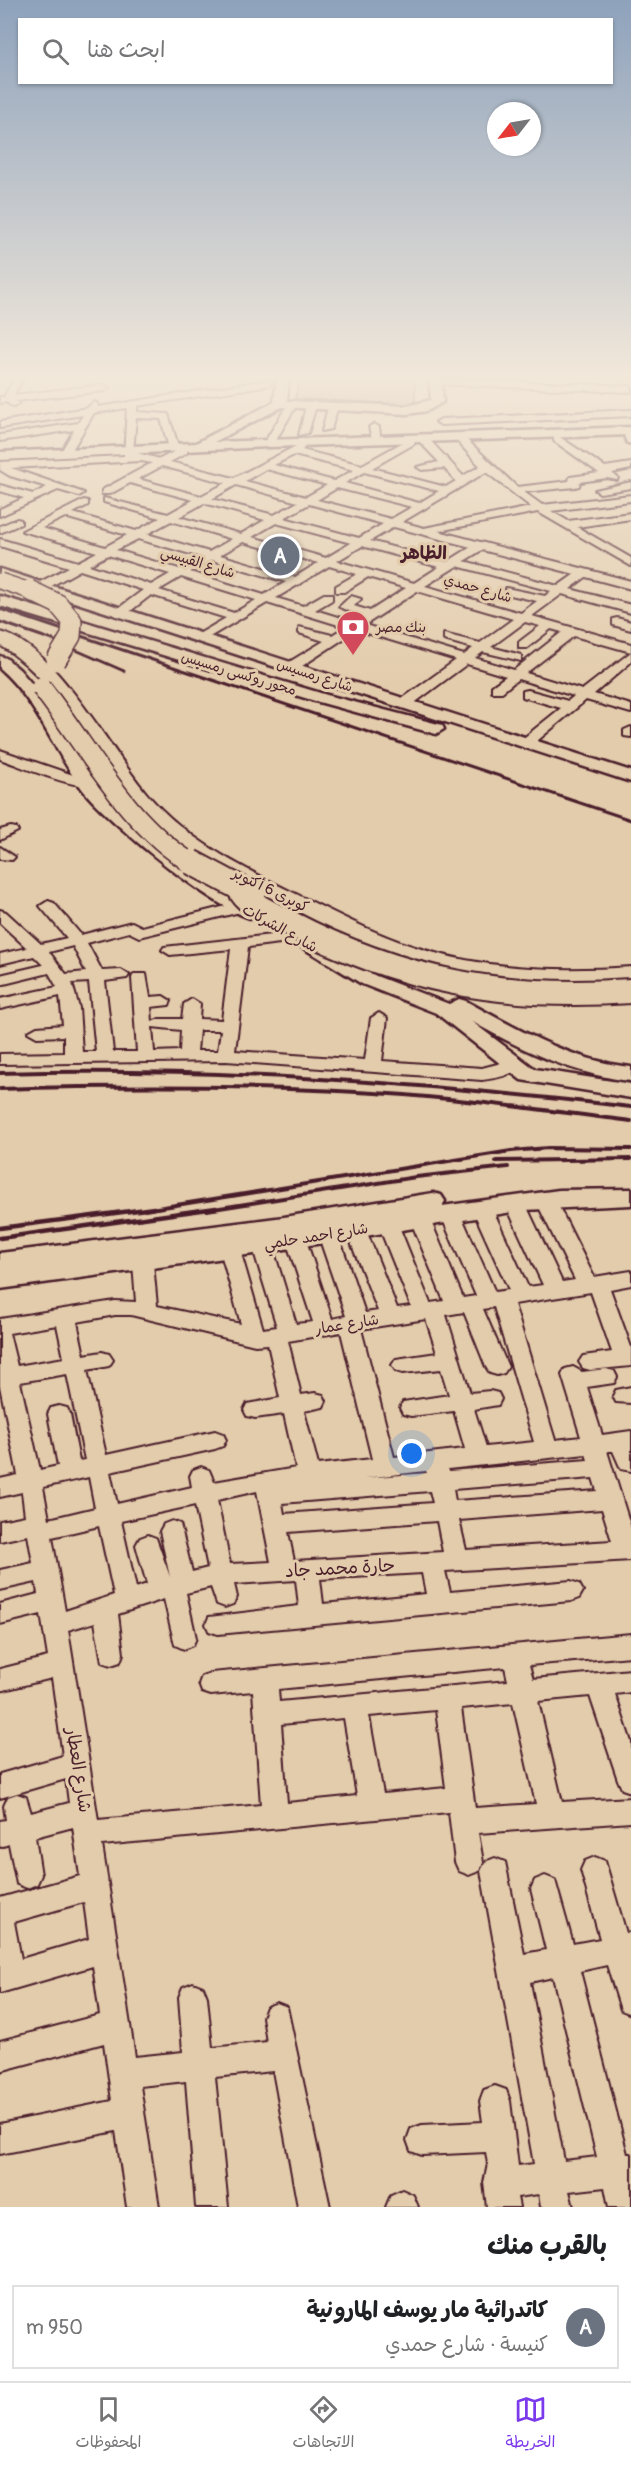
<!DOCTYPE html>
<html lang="ar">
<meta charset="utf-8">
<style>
:root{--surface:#fff;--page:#f6f6f6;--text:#202124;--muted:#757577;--line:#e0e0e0;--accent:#7c3aed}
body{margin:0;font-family:Pangolin,"Playpen Sans Arabic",sans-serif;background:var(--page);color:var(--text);direction:rtl}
.compass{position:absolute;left:487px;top:102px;width:54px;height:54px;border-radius:50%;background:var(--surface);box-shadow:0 2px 4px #0004;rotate:239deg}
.you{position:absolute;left:412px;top:1454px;width:21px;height:21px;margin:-15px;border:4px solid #fff;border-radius:50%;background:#1a73e8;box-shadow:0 0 0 9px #1a73e833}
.badge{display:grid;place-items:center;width:39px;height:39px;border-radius:50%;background:var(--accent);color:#fff;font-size:20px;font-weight:700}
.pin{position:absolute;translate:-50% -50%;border:3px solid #fff;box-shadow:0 2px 6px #0006}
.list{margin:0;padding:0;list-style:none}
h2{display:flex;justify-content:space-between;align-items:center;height:78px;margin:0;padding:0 24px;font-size:26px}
h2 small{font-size:20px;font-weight:400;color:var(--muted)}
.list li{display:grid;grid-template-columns:39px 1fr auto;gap:18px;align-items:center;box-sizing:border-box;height:84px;margin:0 12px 12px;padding:0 12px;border:2px solid var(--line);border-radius:0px}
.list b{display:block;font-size:22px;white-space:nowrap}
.list p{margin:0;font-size:20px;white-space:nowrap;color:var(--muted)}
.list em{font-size:20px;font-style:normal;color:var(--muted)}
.icon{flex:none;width:33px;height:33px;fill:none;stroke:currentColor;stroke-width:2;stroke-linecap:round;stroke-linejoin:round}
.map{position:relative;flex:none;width:631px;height:2207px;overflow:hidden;direction:ltr}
.search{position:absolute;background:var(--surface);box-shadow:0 2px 4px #0004;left:18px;right:18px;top:18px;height:66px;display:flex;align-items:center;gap:15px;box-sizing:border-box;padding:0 21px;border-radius:0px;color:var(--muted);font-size:22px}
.sheet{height:174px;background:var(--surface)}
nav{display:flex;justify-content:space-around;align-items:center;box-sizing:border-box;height:84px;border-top:2px solid var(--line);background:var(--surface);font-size:16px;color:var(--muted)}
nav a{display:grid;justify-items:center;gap:3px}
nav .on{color:var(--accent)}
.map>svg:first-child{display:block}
</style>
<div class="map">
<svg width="631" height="2207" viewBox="0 0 631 2207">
<rect width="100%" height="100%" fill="#e3ccac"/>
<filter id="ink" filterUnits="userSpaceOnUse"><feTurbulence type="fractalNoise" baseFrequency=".0167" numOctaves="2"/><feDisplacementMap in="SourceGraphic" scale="12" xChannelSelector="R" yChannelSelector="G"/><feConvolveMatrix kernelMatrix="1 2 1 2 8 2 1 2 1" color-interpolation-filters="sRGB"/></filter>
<g filter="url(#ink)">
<path fill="#b89b88" stroke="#4a1f2b" stroke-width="1.5" d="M300,377H415V402L407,404L295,399Z"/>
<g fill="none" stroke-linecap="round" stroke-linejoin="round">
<defs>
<g id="minor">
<path d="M15,377H24L14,395L104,385L109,388L104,391L16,401L18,404L13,407L6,402L0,403V397H4Z"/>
<path d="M435,379L631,386V392L432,384L430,382Z"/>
<path d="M268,380L271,381V385L137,406V412L168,414L178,445L173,448L168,445L161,419L136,418L133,452L160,459L179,449H187V453L170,462L234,478L300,444L305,447L302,450L362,465L405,441L410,435L415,438L414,444L372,468L446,487L456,481L444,468L422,470L417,467L439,462L418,440V436H426L463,476L480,466L457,441L466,439L517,487L569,481L570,477L599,473L554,441V437L558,436L605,467L631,463V469L612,473L618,478L617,480L607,478L580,482L579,486L575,487L524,492L542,505L631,495V501L551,511L568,521L631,513V519L577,527L631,558V566L538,512L438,531L631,581V589L586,577L570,589L631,605V613L562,594L532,616L631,644V652L574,636L526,673L582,690L631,652V662L594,694L631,705V713L586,700L531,746H521V740L561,708L523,697V691L528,690L568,701L574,696L518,679L502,692H492V686L506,676L467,664L409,707H399V701L456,660L357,630L296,670H286V664L324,641L299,633V627L332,635L345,627L267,603L201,642L197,641V635L226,618L151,595L124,616H116V610L143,590L80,570L44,590H36V584L69,567L0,546V539L78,562L97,552L22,531L84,500L88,501V505L73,513L136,531L160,518L104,502V498L168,514L193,500L130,483L110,494H102V490L152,463L141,461L11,468L84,493L79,496L58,490L0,516V509L24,498L0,491V485L33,494L47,487L10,476L0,470V462L124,456L127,408L94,413L72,450L67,453L62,450L74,430L0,441V435L78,423L83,415L0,428V422L87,408L94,402L97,403L98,407ZM294,455L354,470L334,481L274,465ZM162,466L226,483L201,496L138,479ZM266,469L327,485L306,497L245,481ZM364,472L439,491L419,503L345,483ZM486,472L531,507L424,528L402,522ZM236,485L298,502L274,515L212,499ZM337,488L412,507L391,519L317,500ZM204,503L265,520L241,534L179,517ZM309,504L383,524L359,538L284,518ZM65,517L127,535L105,547L42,528ZM171,521L232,539L209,552L147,534ZM276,523L351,543L326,558L252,537ZM394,527L471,547L447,562L370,541ZM138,539L201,557L179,569L116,550ZM243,542L318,563L295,577L220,555ZM362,546L439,567L414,583L337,561ZM482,550L575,574L558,586L464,561ZM108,555L170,574L151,585L89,565ZM212,560L286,582L264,595L190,572ZM329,566L357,574L336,586V592H344L368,577L406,588L370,611L354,606L361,599L351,596L339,607L362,616L354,622L315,610L332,600V594H324L303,606L276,598ZM457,566L551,591L545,596L506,588V594L537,601L521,613L425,586ZM181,577L256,600L234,613L159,590ZM417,591L513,619L480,643L444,634V640L473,648L464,655L365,625ZM525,622L540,626L519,642V648H527L551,629L562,632L514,670L475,658L483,652L521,661V655L491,647Z"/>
<path d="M311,403L316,406L308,433L299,435L306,406Z"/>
<path d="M288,404L296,406L273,445H265L264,443Z"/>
<path d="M333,404L338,407L331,429L322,431L328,407Z"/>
<path d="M631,410V416L441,425L436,422L441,419Z"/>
<path d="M374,424L379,427L381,441L372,439L369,427Z"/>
<path d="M629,433H631V444L627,443L624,436Z"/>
<path d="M631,482V488L600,493L595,490Z"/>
<path d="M17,519L21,520V524L0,533V526Z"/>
<path d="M617,618L631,622V630L613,625V619Z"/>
<path d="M631,727V737L624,736V730Z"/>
<path d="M0,750L79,777L96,778L103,782C89,797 19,765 0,759Z"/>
<path d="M11,827L16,828L18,831L0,840V830Z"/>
<path d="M0,847L15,857L12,860L0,859Z"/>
<path d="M48,901L54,903L81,935L132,922L142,927L242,902L250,907L248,910L139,937L129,932L87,943L102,971L121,970L129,975L127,978L105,981L113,1052H137L132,978L134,974H146L150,997L163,996L171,1001L169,1005L151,1007L152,1022L159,1019H182L184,1004L192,999L200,1004L199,1019L222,1020L231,949L170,955L162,950L164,947L298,932L304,934L306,937L304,940L248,947L235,1051L365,1060L371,1018L379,1013L387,1018L382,1061L482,1068L513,1060L522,1065C513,1076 495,1078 482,1080L226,1061L0,1064V1054L64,1053V1036L37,1037L28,1032L37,1027L63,1025L60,996L0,1009V999L57,987L49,973L0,985V975L43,965L34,956L0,964V954L27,948L0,923V910L6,912L41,944L67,938L40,906ZM73,946L86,972L66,974L49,952ZM89,982L96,1052H82L79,1008L72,983ZM152,1027L181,1030L180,1051L154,1052ZM199,1030H221L218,1051H197Z"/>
<path d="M545,1192L552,1194L555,1199L594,1277L631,1271V1285L610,1289L631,1347V1366L590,1370L583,1368L579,1362L583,1356L612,1352L591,1292L514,1304L555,1440L581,1437L562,1375L565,1369L573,1367L582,1372L606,1369L614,1371L617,1377L614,1383L587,1387L602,1435L631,1431V1471L621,1469L613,1451H607L631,1528V1560L445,1571L450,1592L571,1581L579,1584L583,1591L579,1598L571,1601L218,1634L209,1631L206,1624L209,1617L299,1606L296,1580L234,1584L237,1597L233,1604L225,1607L217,1604L211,1587L186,1593L196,1638L193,1645L184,1649L175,1645L164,1599L118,1614L123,1654L120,1662L111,1665L102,1662L95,1622L68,1630L98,1820L261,1805L253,1691L211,1695L202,1692L199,1684L202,1676L211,1673L631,1634V1656L529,1665L533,1679L631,1670V1692L615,1694L631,1742V1792L622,1789L618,1780L590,1696L538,1701L562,1802L631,1798V1822L478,1833L483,1862L479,1871L469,1875L459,1871L455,1862L449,1812L102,1845L135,2057L183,2052L179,1997L183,1987L193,1983L203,1987L207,1997L212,2048L267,2042L263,2017L267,2007L277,2003L287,2007L330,2207H298L273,2071L215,2077L228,2207H196L186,2081L140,2086L159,2207H127L116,2131L0,2154V2124L112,2101L104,2043L0,2071V2041L100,2015L93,1966L0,1993V1898L80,1876L73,1827L35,1837L41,1875L37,1884L27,1888L17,1884L9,1844L0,1847V1821L6,1820L4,1806L8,1797L17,1794L26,1797L31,1813L69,1803L66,1779L0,1798V1774L63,1756L52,1678L0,1691V1669L48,1657L41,1614L0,1624V1604L38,1594L36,1582L0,1590V1570L33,1563L28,1535L0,1541V1521L25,1516L22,1492L0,1497V1479L18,1475L0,1386V1319L115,1301L136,1302L133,1263L136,1258H150L153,1263L157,1306L241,1324L220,1250L223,1245H237L240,1250L263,1329L277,1327L252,1245L255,1240H269L272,1245L296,1324L313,1322L286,1240L289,1235H303L306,1240L332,1319L346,1316L318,1234L321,1229H335L338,1234L365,1313L378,1311L346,1230L349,1225H363L366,1230L397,1308L411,1306L378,1224L381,1219H395L398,1224L430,1303L444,1301L410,1219L413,1214H427L430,1219L463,1298L476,1296L440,1213L443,1208H457L460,1213L495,1292L509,1290L472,1208L475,1203H489L492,1208L528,1287L543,1285L505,1203L508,1198H522L525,1203L562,1282L575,1280L535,1199L538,1194ZM494,1307L534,1442L486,1447L474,1409L498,1405L501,1399L498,1393L490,1391L470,1393L446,1315L464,1312L486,1367L490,1373L497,1375L504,1373L508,1367L483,1309ZM115,1315H131L255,1345L268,1344L280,1398L247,1404L244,1410L247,1416L255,1418L284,1414L296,1468L214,1482L209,1470L201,1467L193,1470L190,1476L192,1487L117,1504L110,1472L215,1449L223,1446L226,1440L223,1434L215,1431L106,1455L87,1370L109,1366L113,1360L109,1354L102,1352L84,1355L77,1322ZM426,1319L437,1353L396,1359L392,1365L396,1371L403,1373L441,1369L449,1395L403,1402L400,1408L403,1414L411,1416L454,1411L465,1449L394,1457L361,1329ZM57,1325L64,1358L17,1366L9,1333ZM341,1332L372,1459L318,1465L304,1411L323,1407L326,1401L323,1395L315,1393L301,1395L288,1341ZM67,1374L85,1460L79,1461L70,1414L67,1408L59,1406L51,1408L48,1414L58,1466L40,1470L20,1382ZM586,1454L588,1460L449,1471L448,1469ZM426,1471L427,1473L364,1478ZM89,1477L95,1508L49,1519L43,1487ZM593,1478L597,1491L455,1501L453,1489ZM257,1491L271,1562L230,1564L217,1500ZM430,1491L433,1503L284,1514L282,1503ZM195,1505L208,1568L192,1572L180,1524L172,1521L164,1524L160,1531L170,1577L156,1538L148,1535L140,1538L136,1545L147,1584L136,1588L121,1521ZM602,1509L612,1541L466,1550L459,1520ZM437,1521L443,1552L294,1561L288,1532ZM99,1526L114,1595L65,1611L52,1537ZM422,1573L426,1594L323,1604L320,1579ZM505,1667L508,1681L279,1702L278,1689ZM513,1703L536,1804L475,1808L461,1708ZM436,1710L446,1788L383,1794L369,1716ZM344,1718L357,1796L287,1803L281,1724ZM84,1902L89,1939L21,1959L14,1922Z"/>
<path d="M631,1387V1403L616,1402L613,1396L616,1390Z"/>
<path d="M595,1857L605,1861L626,1933L631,1932V2014L621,2010L607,1965L580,1971L627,2154H631V2207H609L605,2187L569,2191L573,2207H541L539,2194L517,2197L519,2207H487L484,2183L488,2164L486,2152L422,2155L411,2151L407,2140L411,2129L422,2125L483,2122L480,2101L484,2090L495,2086L506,2090L510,2101L518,2166L534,2164L481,1871L485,1862L495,1858L505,1862L524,1954L546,1950L531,1889L535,1880L545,1876L555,1880L573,1944L600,1939L581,1870L585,1861ZM553,1977L597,2157L564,2161L530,1982Z"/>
<path d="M402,2190L413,2195L418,2207H386L391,2195Z"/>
</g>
<g id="major">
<path d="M277,377H289L287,401L407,406L431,400L429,377H441L443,402L427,411L407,414L282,407L214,442L631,427V435L269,447L0,460V452L196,443L274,402Z"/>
<path d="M0,569L631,771V782L0,578Z"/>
<path d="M0,596L327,695L442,725L444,729L436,734L315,701L0,606Z"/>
<path d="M0,656L6,658L20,670L43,697L93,779C134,835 206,879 266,912L269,916L266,920C233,928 105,819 83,790C53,751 38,702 0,669Z"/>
<path d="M299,931L376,976L449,1004L459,999L466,1001C519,1030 570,1060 631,1067V1081C572,1074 522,1050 471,1021L535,1069L631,1084V1098L521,1080L436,1013L362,984L292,941L289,937L292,933Z"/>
<path d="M631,1189V1205L524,1210L261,1253L0,1289V1271L232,1240L0,1271V1253L284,1217L433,1193L441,1195L445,1201L442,1206L559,1190Z"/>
</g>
<path id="highway" d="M0,632C55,645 111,752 148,795C186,839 239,866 290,891C331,911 372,933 415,947C485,970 558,972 631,967V981C552,987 473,982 398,957C358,943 320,923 282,904C229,878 177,851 137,806C89,754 62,684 0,645Z"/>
</defs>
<use href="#minor" stroke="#4a1f2b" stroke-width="4"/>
<use href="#major" stroke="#4a1f2b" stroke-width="5"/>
<use href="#highway" stroke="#4a1f2b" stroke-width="4"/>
<use href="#minor" fill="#e3ccac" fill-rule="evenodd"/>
<use href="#major" fill="#e3ccac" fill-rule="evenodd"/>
<use href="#highway" fill="#e3ccac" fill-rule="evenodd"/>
<g stroke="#4a1f2b" stroke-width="3">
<path d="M0,609L631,820"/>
<path d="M0,622L53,640L124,671"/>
</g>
<g stroke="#4a1f2b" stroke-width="4">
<path d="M0,1073C212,1067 421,1083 631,1107"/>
<path d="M0,1089C135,1085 270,1085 405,1095C481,1101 556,1112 631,1121"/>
<path d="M496,1161L631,1159"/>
<path d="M145,1210L511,1151L548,1148L631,1149"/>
<path d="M207,1210L416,1177L508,1167"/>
</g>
<g stroke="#4a1f2b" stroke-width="4.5">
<path d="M0,1228L154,1208"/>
<path d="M0,1238L216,1208"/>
</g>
<defs>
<path id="highway-bridge-far2" d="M0,581L33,592"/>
<g id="highway-bridge-far1">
<path d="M29,590L58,604L72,621L71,636L56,661"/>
<path d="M41,687C89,748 125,823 193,864"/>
</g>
<g id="highway-bridge">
<path d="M191,862L253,895"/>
<path d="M240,889C246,905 274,914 288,922C400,981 505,1000 631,991"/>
</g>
</defs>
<use href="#highway-bridge-far2" stroke="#4a1f2b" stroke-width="18" stroke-linecap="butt"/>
<use href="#highway-bridge-far1" stroke="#4a1f2b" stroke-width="22" stroke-linecap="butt"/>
<use href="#highway-bridge" stroke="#4a1f2b" stroke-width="28" stroke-linecap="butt"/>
<use href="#highway-bridge-far2" stroke="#e3ccac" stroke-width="15"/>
<use href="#highway-bridge-far1" stroke="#e3ccac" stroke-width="19"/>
<use href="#highway-bridge" stroke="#e3ccac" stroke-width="24"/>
</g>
</g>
<linearGradient id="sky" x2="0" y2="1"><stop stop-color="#8ea2bc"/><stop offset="0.55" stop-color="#f2e8da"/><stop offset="1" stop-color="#f2e8da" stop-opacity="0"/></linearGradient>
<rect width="631" height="686" fill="url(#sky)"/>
<defs>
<symbol id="bank-pin" viewBox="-11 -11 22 30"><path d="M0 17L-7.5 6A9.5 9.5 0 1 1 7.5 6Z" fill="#d1495b" stroke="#e3ccac"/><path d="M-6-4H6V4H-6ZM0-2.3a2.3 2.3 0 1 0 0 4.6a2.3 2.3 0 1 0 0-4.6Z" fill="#fff"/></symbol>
</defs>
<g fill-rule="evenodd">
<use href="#bank-pin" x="334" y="608" width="38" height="52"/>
</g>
<g text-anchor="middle" stroke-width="6" stroke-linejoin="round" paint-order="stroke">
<g font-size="14" fill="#4a1f2b" stroke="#e3ccac">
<text transform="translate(198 562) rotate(17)" y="5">شارع القبيسي</text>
<text transform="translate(478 588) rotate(16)" y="5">شارع حمدي</text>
<text transform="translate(239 673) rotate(17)" y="5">محور روكسى رمسيس</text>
<text transform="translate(315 675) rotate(18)" y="5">شارع رمسيس</text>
</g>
<g font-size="14" fill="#4a1f2b" stroke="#e3ccac" text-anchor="start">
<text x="376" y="632">بنك مصر</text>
</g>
<g font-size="15" fill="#4a1f2b" stroke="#e3ccac">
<text transform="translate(271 890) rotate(26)" y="5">كوبرى 6 أكتوبر</text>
<text transform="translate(280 928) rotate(29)" y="5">شارع الشركات</text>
<text transform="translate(316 1236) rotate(-9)" y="5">شارع احمد حلمي</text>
<text transform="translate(347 1324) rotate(-9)" y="5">شارع عمار</text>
</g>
<g font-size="18" font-weight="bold" fill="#4a1f2b" stroke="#e3ccac">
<text x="424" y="559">الظاهر</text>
</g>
<g font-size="18" fill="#4a1f2b" stroke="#e3ccac">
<text transform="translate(340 1568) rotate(-3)" y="6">حارة محمد جاد</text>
<text transform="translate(79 1770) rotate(81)" y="6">شارع العطار</text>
</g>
</g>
</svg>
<svg class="compass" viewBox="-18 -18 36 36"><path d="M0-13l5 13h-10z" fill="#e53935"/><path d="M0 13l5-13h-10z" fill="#757577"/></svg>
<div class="you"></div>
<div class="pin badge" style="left:280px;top:556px;background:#6b7280">A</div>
<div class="search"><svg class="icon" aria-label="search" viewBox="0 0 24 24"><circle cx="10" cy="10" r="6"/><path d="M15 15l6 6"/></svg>ابحث هنا</div>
</div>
<section class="sheet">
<h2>بالقرب منك<small></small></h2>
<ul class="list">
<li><span class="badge" style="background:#6b7280">A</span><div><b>كاتدرائية مار يوسف المارونية</b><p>كنيسة · شارع حمدي</p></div><em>950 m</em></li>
</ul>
</section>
<nav>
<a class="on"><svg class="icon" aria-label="map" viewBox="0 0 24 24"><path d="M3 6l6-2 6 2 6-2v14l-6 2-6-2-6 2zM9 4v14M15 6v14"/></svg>الخريطة</a>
<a><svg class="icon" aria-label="directions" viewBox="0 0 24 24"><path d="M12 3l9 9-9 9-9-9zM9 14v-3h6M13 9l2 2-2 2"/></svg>الاتجاهات</a>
<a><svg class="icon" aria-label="saved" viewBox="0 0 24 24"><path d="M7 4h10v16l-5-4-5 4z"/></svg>المحفوظات</a>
</nav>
